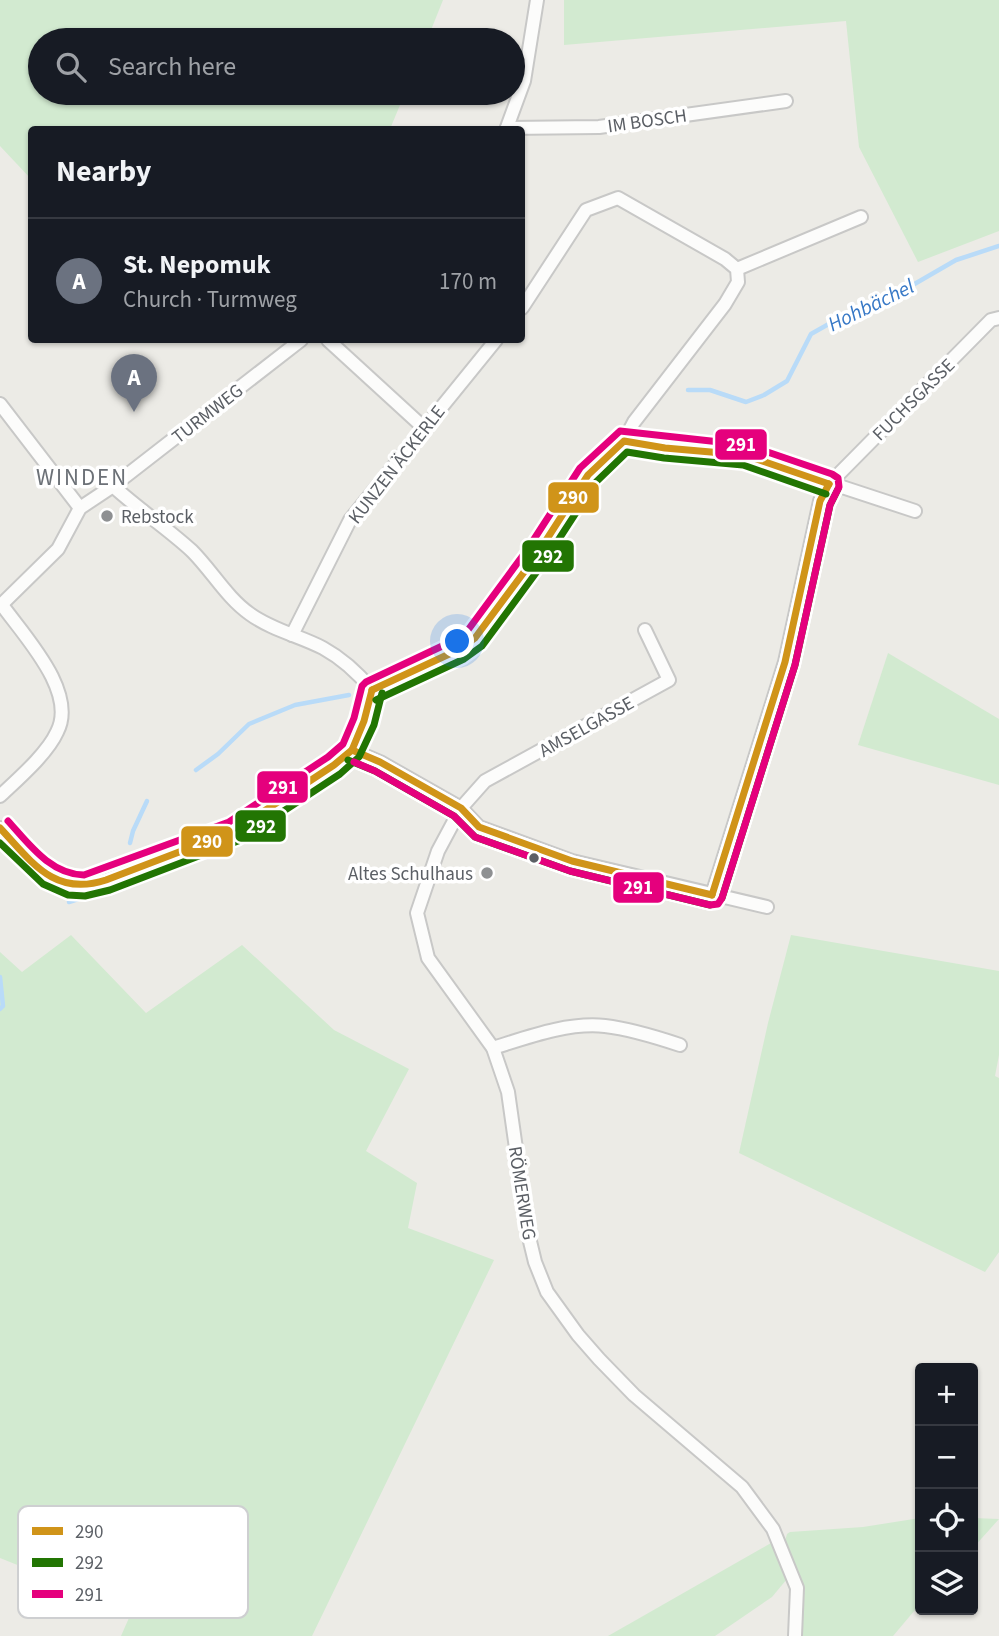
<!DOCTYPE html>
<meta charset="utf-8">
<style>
:root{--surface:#171b24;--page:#20242c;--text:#f1f3f6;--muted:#9ea1a6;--line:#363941;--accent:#8c9099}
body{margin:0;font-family:"Source Sans 3",sans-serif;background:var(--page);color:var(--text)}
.controls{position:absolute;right:21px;bottom:21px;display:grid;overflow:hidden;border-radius:7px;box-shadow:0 2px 5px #0004}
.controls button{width:63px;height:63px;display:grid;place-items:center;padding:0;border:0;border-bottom:2px solid var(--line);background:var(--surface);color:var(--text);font:35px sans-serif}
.you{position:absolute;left:458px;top:642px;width:24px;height:24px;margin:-18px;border:5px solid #fff;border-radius:50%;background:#1a73e8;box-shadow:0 0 0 10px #1a73e833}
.badge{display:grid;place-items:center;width:46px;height:46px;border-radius:50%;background:var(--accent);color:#fff;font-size:23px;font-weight:700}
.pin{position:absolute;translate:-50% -58px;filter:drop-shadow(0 2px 4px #0008)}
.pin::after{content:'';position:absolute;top:37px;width:24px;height:21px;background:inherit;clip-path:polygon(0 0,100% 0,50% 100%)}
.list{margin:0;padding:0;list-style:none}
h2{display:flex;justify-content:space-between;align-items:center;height:91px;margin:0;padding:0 28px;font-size:30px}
h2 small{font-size:23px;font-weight:400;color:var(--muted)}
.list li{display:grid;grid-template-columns:46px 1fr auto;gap:21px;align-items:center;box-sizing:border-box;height:126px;padding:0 28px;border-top:2px solid var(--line)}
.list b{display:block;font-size:26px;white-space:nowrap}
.list p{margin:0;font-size:23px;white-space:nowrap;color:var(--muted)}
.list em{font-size:23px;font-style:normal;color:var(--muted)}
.icon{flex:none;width:38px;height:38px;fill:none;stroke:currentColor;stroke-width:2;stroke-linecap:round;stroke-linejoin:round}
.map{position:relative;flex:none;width:999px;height:1636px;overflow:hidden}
.search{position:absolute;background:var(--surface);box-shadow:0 2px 5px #0004;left:28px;top:28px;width:497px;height:77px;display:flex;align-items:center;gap:18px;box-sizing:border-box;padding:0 24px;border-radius:38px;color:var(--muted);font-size:26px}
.panel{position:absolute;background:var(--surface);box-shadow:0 2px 5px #0004;left:28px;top:126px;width:497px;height:217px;border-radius:7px}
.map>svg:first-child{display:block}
</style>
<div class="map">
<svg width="999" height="1636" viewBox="0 0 999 1636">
<rect width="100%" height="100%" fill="#ecebe6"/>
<g fill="#d2ead0">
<path d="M0,0H443L427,40H40V93H405L390,129L32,130L31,179L0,146Z"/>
<path d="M564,0H999V231L918,262L859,147L846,21L564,45Z"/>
<path d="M888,653L999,719V785L858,745Z"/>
<path d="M71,935L146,1013L242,945L334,1030L409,1069L366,1151L417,1183L408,1228L494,1260L312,1636H121L132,1611L0,1558V952L22,972Z"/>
<path d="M791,935L999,971V1055L995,1076L999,1078V1252L985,1272L739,1153L768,1023Z"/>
<path d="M920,1518V1604L893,1636H801V1583L785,1541L787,1534L790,1532L863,1527Z"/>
<path d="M973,1518L999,1519L973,1548Z"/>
<path d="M771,1543L787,1579L772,1597L715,1636H608Z"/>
</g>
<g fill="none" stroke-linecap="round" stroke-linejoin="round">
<g stroke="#b9dbf8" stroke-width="4.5">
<path d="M688,390H710L746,402L764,395L787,381L811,334L866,303L892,297L956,260L999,246"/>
<path d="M196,770L218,754L249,724L295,705L349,695"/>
<path d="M130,843L133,831L147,801"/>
<path d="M69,902L121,885"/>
<path d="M0,977L3,1006L0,1009"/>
</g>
<defs>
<g id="minor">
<path d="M507,128L599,127L786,101"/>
<path d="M506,130L524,81L537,0"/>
<path d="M737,269L861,217"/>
<path d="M522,308L586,210L618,198L725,259L737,269L738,282L725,304L634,422L624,441"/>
<path d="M328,340L423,427"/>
<path d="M0,404L80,508"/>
<path d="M113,486C138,509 167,528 192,551C212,571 227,598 250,614C272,630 300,636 323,648C343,659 358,673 372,690"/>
<path d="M0,606L58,549L80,508L113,486L301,340"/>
<path d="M645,630L669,680L485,781L461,808L438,851L417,913L428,958L493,1048L508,1092L528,1233L535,1262L547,1292L578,1335L599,1359L634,1395L742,1487L773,1529L797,1588L795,1636"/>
<path d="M292,635L350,520L496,340"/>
<path d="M372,690L460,649L475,638L536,556L588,475L624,441L665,448L745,455L915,511"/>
<path d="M352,750L380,762L461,808L479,827L572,861L767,907"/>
<path d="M0,796C18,779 47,754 57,732C78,692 24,636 2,605"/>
<path d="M0,828C22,850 49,889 84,886C91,886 99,882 106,880L234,831L334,765L352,750L364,721L372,690"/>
<path d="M712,895L785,662L820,501L829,484L991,320L999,318"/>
<path d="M493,1048C528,1037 568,1022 605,1026C631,1029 656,1037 680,1045"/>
</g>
</defs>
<use href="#minor" stroke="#c8c8c7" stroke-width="16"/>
<use href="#minor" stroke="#fcfcfb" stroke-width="12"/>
<defs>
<g id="bus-1">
<path d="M372,690L460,649L475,638L536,556L588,475L624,441L665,448L745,455L829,484"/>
<path d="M352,750L380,762L461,808L479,827L572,861L712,895"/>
<path d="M0,828C32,862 54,897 106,880L234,831L334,765L352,750L364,721L372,690"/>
<path d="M712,895L785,662L820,501L829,484"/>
</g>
<g id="bus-2">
<path d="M376,700L464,659L482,646L544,562L596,482L627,452L664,458L743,465L826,494"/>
<path d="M348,760L375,771L454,816L475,837L570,871L710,905"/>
<path d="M0,843L43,884L68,895L85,896L110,890L238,841L340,774L359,757L374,725L382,693"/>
<path d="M722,898L795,665L830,505L838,489"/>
</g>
<path id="bus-3" d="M8,821C29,844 50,874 84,875L229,822L328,757L343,744L354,718L362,686L366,682L455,640L468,630L527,550L580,468L620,431L747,445L832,474L838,478L839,487L830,505L795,665L722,898L718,904L710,905L570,871L475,837L454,816L375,771L354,762"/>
</defs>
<use href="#bus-1" stroke="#fff" stroke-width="12"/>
<use href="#bus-2" stroke="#fff" stroke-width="12"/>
<use href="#bus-3" stroke="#fff" stroke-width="12"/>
<use href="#bus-1" stroke="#d09419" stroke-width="7"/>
<use href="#bus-2" stroke="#227503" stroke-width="7"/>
<use href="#bus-3" stroke="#e5007d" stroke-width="7"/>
</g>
<g fill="#8e9092" stroke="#fff" stroke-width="2.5">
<circle cx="107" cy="516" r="7"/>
<circle cx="487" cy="873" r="7"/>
</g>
<circle fill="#5b5f65" stroke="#fff" stroke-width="2.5" cx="534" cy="858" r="6"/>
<g text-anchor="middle" stroke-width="7" stroke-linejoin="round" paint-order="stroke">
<g font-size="19" fill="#5b5f65" stroke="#fff">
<text transform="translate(647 120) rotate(-8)" y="7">IM BOSCH</text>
<text transform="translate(913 399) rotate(-45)" y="7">FUCHSGASSE</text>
<text transform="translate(207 413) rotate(-38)" y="7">TURMWEG</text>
<text transform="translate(396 464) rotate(-52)" y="7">KUNZEN ÄCKERLE</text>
<text transform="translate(586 726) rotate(-29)" y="7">AMSELGASSE</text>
<text transform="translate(523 1193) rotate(81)" y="7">RÖMERWEG</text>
</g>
<g font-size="19" fill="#5b5f65" stroke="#fff" text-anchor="start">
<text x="121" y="523">Rebstock</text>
<text x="473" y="880" text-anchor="end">Altes Schulhaus</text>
</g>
<g font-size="21" font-style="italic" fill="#3778c6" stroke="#fff">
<text transform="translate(871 305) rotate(-26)" y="7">Hohbächel</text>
</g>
<g font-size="23" letter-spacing="2" fill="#6c7177" stroke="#fff">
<text x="82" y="485">WINDEN</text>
</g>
</g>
<rect x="18" y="1506" width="230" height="112" rx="10" fill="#fff" stroke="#cecfd1" stroke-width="2"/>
<rect x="32" y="1527" width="31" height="8" fill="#d09419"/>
<rect x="32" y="1558" width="31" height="9" fill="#227503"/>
<rect x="32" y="1590" width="31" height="8" fill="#e5007d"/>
<g font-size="19" fill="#5b5f65">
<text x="75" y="1538">290</text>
<text x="75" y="1569">292</text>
<text x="75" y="1601">291</text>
</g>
<g stroke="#fff" stroke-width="2.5">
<rect x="714" y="428" width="54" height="33" rx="7" fill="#e5007d"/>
<rect x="547" y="481" width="53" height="33" rx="7" fill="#d09419"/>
<rect x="521" y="539" width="54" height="34" rx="7" fill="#227503"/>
<rect x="256" y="770" width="53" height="34" rx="7" fill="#e5007d"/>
<rect x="234" y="809" width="53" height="34" rx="7" fill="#227503"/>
<rect x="180" y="825" width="54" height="33" rx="7" fill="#d09419"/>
<rect x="612" y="871" width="53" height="33" rx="7" fill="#e5007d"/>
</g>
<g font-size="19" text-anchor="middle" font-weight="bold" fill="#fff">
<text x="741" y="451">291</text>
<text x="573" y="504">290</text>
<text x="548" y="563">292</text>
<text x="283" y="794">291</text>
<text x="261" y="833">292</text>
<text x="207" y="848">290</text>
<text x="638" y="894">291</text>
</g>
</svg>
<div class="controls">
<button>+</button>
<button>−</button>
<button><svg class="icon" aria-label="locate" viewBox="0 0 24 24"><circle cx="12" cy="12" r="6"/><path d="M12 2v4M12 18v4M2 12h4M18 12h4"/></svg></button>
<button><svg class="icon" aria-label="layers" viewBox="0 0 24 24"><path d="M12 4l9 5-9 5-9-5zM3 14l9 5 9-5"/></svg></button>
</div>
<div class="you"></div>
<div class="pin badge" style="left:134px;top:412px;background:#6b7280">A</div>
<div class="search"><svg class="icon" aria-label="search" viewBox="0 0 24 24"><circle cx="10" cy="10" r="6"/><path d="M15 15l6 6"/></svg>Search here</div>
<section class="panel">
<h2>Nearby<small></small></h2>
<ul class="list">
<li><span class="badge" style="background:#6b7280">A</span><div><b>St. Nepomuk</b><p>Church · Turmweg</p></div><em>170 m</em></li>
</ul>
</section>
</div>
